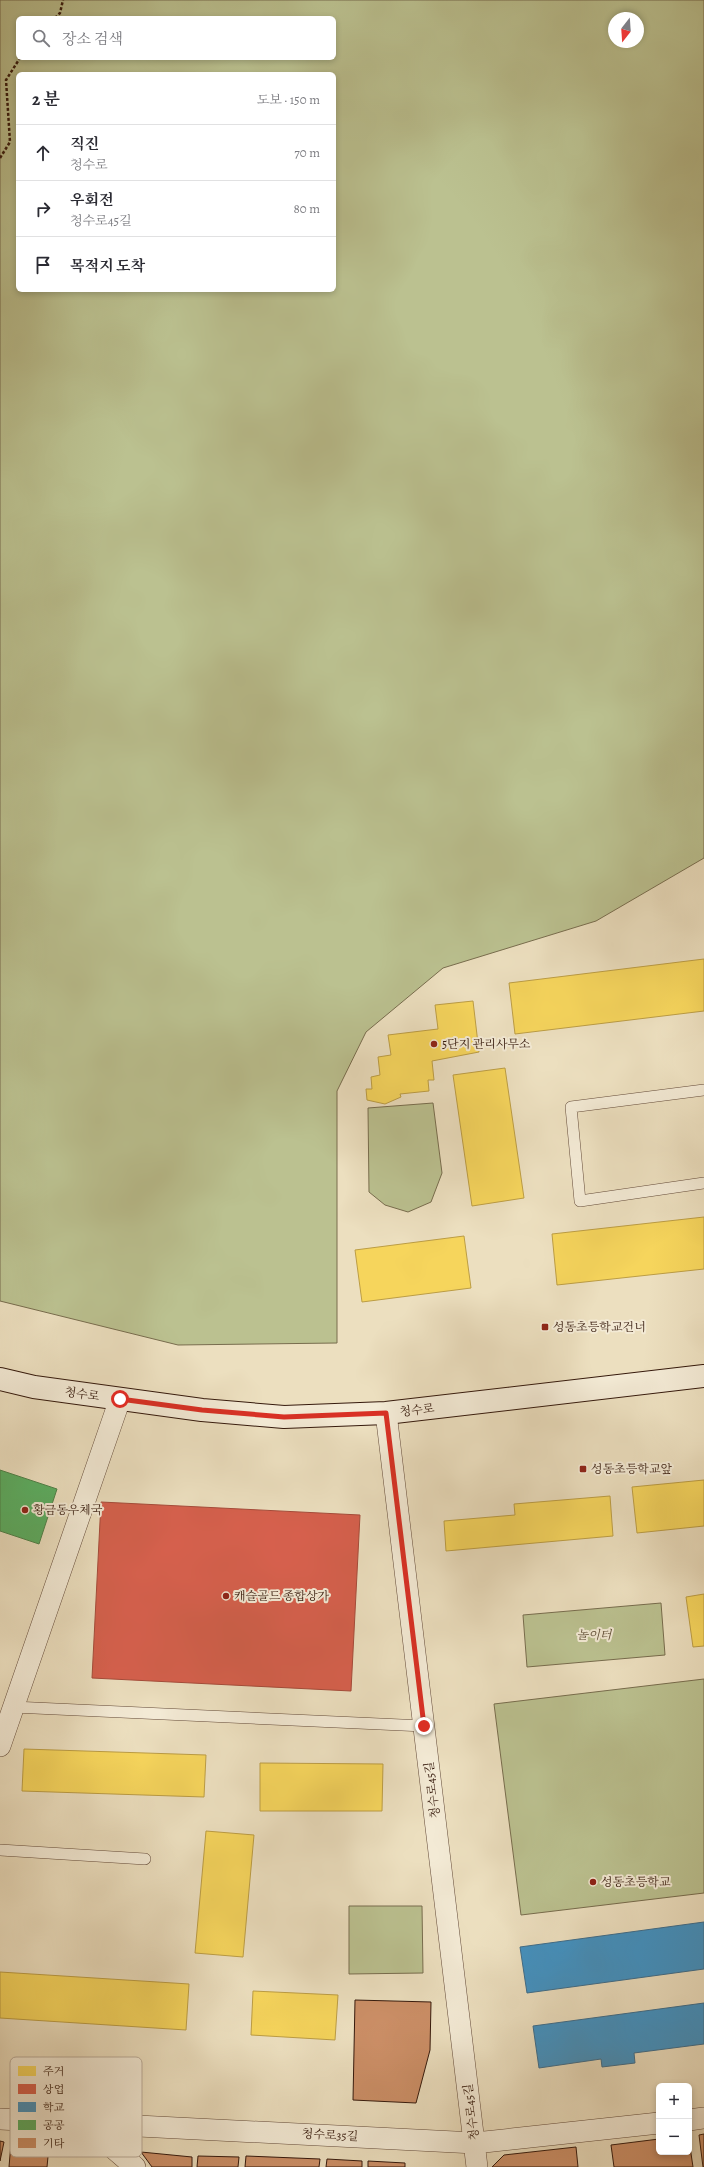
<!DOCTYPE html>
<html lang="ko">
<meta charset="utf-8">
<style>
:root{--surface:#fff;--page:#f2f2f3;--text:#2b2b33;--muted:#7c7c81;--line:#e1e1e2}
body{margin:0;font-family:Alegreya,"Noto Serif KR",serif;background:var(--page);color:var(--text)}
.controls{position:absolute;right:12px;bottom:12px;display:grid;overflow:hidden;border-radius:6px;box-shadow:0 2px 6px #0003}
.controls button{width:36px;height:36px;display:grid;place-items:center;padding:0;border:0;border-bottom:1px solid var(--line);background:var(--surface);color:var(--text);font:20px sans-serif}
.compass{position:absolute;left:608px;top:12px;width:36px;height:36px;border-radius:50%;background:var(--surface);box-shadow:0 2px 6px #0003;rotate:197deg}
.stop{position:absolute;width:12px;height:12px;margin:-9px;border:3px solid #d93025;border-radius:50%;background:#fff}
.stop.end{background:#d93025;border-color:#fff;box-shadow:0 1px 4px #0008}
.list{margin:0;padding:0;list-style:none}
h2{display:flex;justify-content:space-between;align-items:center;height:52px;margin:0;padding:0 16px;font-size:17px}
h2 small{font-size:13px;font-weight:400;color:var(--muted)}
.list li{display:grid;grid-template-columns:26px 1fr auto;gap:12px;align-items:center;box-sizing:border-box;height:56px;padding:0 16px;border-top:1px solid var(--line)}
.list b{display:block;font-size:15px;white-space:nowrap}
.list p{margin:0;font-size:13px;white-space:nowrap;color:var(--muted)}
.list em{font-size:13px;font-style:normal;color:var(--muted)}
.icon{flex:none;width:22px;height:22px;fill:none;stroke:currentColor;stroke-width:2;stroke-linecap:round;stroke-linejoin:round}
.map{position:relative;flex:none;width:704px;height:2167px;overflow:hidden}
.search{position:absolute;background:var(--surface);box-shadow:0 2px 6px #0003;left:16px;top:16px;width:320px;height:44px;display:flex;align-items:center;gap:10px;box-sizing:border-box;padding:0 14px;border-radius:6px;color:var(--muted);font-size:15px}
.panel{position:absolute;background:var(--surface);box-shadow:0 2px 6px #0003;left:16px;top:72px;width:320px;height:220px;border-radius:6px}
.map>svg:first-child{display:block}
</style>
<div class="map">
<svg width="704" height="2167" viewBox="0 0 704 2167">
<rect width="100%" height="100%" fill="#ecdfbf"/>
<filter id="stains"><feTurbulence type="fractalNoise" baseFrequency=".005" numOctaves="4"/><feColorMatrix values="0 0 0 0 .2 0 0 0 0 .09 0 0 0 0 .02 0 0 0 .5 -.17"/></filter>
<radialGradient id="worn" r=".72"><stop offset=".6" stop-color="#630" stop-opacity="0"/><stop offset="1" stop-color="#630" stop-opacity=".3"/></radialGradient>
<g fill="#bbc190" stroke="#786d4e" fill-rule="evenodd">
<path d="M0,0H704V858L596,921L443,968L366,1032L337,1091V1343L178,1345L0,1301ZM18,18H334V58H18ZM614,18H638V42H614ZM18,74H334V290H18Z"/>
<path d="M433,1103L442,1173L431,1202L408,1212L385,1205L369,1192L368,1108Z"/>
<path d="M661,1603L665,1655L527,1667L523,1615Z"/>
<path d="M704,1679V1893L521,1915L494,1704Z"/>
<path d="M349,1906H422L423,1973L349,1974Z"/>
</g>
<g fill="#f6d55c" stroke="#bc9d44">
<path d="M704,959V1011L515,1034L509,983Z"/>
<path d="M473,1001L479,1052L432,1061L434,1080H428L429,1091L400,1094L401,1097L385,1104L367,1100L366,1089H372L371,1077L380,1075L378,1057L391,1055L388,1035L438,1029L435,1005Z"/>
<path d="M505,1068L524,1198L472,1206L453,1075Z"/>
<path d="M704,1217V1269L557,1285L552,1234Z"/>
<path d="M464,1236L471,1288L362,1302L355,1250Z"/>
<path d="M704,1480V1526L637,1533L632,1487Z"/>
<path d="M610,1496L613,1536L446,1551L444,1521L515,1515L514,1504Z"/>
<path d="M704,1594V1646L693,1647L686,1597Z"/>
<path d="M24,1749L206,1755L204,1797L22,1791Z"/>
<path d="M260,1763L383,1764L382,1811H260Z"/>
<path d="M206,1831L254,1835L243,1957L195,1953Z"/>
<path d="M0,1972L189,1984L186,2030L0,2018Z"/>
<path d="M253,1991L338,1995L335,2040L251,2035Z"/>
</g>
<path fill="#d6604d" stroke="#a64b3a" d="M101,1502L360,1515L351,1691L92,1678Z"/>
<g fill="#4393c3" stroke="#3f6e8c">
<path d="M704,1922V1969L527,1993L520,1947Z"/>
<path d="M704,2003V2044L634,2053L635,2063L602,2067L601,2059L539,2068L533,2026Z"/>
</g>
<path fill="#5aae61" stroke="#4f8148" d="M0,1470L57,1489L39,1544L0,1531Z"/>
<g fill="#cc8f67" stroke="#35190c">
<path d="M355,2000L431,2002L430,2050L416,2103L353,2100Z"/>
<path d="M704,2134V2167H703L699,2135Z"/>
<path d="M659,2139V2152H689V2140L693,2167H614L611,2145Z"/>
<path d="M0,2141L4,2142L0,2161Z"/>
<path d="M11,2143L49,2146L47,2167H9Z"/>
<path d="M576,2147L578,2167H492L504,2155Z"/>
<path d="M141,2152L192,2157V2167H152Z"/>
<path d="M198,2156L239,2157L238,2167H197Z"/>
<path d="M246,2156L320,2159L319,2167H245Z"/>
<path d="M327,2159L362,2161V2167H326Z"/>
<path d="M368,2161L405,2163V2167H368Z"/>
</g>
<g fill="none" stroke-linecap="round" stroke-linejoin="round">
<defs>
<g id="service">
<path d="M704,1090L571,1107L580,1201L704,1183"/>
<path d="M13,1707L424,1726"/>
<path d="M0,1850L145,1859"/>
</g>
<g id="minor">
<path d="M386,1413L477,2167"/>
<path d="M0,1746L120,1399"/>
<path d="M0,2119L475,2143L659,2123"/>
<path d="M689,2120L704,2118"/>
<path d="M83,2122L135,2167"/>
</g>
<path id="secondary" d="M0,1379L34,1387L202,1410L284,1417L386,1413L704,1376"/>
</defs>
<use href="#service" stroke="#634a39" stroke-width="12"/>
<use href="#minor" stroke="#634a39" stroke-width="22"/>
<use href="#secondary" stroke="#35190c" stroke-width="24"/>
<g stroke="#35190c" stroke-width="2.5" stroke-dasharray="3 2" stroke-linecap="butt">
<path d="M55,18L60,13L63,0"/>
<path d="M0,158L10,142L6,80L20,58"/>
</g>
<use href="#service" stroke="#f3ead5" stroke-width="11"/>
<use href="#minor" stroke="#f3ead5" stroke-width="21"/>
<use href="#secondary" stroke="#f3ead5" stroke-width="22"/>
</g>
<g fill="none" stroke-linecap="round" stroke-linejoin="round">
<path stroke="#d93025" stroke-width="5" d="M120,1399L202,1410L284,1417L386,1413L424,1726"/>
</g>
<g fill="#8f2418" stroke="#f3ead5" stroke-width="1.5">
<circle cx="434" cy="1044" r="4"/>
<rect x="541" y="1323" width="8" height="8" rx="2"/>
<rect x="579" y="1465" width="8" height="8" rx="2"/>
<circle cx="25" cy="1510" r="4"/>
<circle cx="226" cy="1596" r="4"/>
<circle cx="593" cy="1882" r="4"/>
</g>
<g text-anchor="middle" stroke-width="4" stroke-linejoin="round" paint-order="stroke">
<g font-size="12" fill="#35190c" stroke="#f3ead5" text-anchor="start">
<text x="442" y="1048">5단지 관리사무소</text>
<text x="553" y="1331">성동초등학교건너</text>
<text x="591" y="1473">성동초등학교앞</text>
<text x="33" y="1514">황금동우체국</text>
<text x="234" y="1600">캐슬골드 종합상가</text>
<text x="601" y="1886">성동초등학교</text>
</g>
<g font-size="12" fill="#35190c" stroke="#f3ead5">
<text transform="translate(82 1394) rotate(8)" y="4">청수로</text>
<text transform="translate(417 1410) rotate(-7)" y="4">청수로</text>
<text transform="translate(432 1790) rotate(-97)" y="4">청수로45길</text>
<text transform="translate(471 2112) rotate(-97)" y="4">청수로45길</text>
<text transform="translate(330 2135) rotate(3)" y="4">청수로35길</text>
</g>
<g font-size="12" font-style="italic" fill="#5d4b34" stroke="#f3ead5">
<text x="594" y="1639">놀이터</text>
</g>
</g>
<rect x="10" y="2057" width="132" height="100" rx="6" fill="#f3ead5" stroke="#baab99" stroke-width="1"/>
<rect x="18" y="2066" width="18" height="10" fill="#f6d55c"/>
<rect x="18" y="2084" width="18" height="10" fill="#d6604d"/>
<rect x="18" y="2102" width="18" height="10" fill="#4393c3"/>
<rect x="18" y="2120" width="18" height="10" fill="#5aae61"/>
<rect x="18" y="2138" width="18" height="10" fill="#cc8f67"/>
<g font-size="11" fill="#35190c">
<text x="43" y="2075">주거</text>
<text x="43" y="2093">상업</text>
<text x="43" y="2111">학교</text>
<text x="43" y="2129">공공</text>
<text x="43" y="2147">기타</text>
</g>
<rect width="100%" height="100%" filter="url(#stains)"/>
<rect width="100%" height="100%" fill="url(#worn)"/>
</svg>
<div class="controls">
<button>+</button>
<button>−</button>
</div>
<svg class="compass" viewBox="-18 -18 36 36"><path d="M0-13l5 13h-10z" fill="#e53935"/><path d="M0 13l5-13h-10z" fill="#7c7c81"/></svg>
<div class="stop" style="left:120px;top:1399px"></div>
<div class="stop end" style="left:424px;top:1726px"></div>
<div class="search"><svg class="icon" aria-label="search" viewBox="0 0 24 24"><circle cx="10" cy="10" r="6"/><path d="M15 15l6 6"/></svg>장소 검색</div>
<section class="panel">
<h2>2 분<small>도보 · 150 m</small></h2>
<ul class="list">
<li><svg class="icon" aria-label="ahead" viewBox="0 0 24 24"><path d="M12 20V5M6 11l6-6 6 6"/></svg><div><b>직진</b><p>청수로</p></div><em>70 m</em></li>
<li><svg class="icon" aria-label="right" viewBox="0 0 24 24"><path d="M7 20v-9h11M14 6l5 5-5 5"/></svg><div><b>우회전</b><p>청수로45길</p></div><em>80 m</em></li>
<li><svg class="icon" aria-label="arrive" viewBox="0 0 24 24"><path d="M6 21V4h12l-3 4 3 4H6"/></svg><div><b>목적지 도착</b></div></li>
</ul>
</section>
</div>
